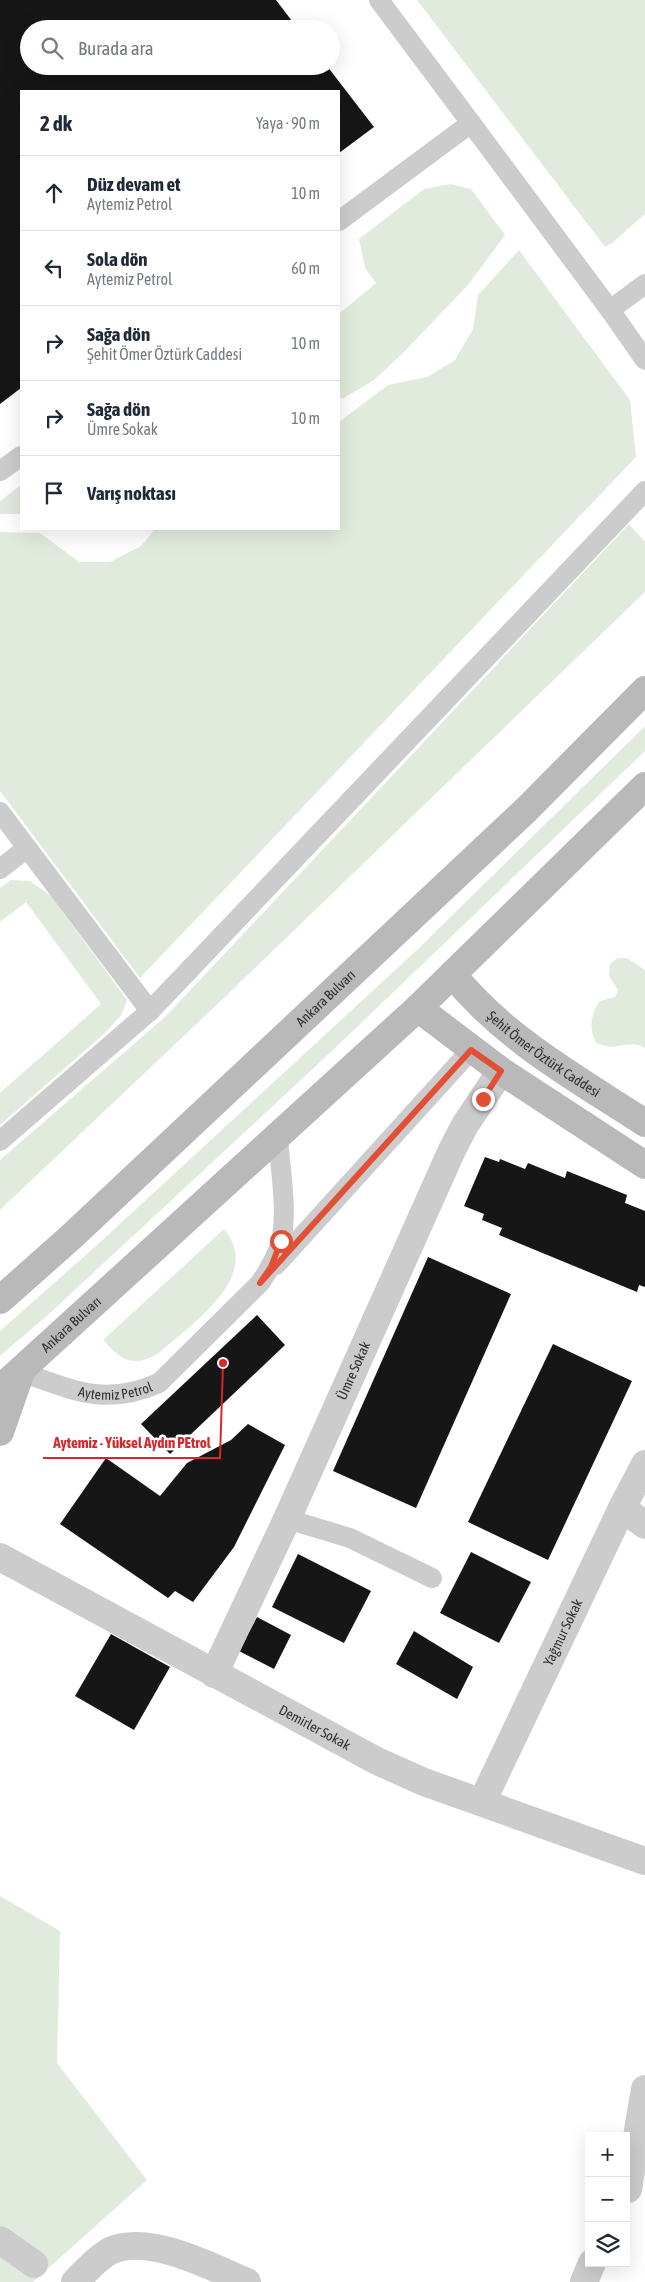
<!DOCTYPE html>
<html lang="tr">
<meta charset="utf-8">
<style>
:root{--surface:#fff;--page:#f6f6f7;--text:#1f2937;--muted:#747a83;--line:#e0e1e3}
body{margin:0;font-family:"Asap Condensed",sans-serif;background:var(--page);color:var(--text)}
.controls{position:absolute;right:15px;bottom:15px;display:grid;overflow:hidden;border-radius:0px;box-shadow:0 5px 20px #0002}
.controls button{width:45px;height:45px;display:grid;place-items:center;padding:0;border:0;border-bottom:1px solid var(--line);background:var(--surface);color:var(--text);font:25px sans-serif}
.stop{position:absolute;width:15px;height:15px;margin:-11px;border:4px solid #e14f35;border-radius:50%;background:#fff}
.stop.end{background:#e14f35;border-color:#fff;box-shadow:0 1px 5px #0008}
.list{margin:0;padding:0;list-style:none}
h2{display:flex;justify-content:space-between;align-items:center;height:65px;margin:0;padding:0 20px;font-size:21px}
h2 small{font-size:16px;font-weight:400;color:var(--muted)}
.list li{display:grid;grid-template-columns:32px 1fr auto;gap:15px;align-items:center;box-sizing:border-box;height:75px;padding:0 20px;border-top:1px solid var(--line)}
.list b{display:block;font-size:19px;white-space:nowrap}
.list p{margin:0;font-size:16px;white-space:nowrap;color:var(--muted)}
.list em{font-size:16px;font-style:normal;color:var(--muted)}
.icon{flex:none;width:28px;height:28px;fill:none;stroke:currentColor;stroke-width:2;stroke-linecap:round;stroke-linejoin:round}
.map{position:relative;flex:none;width:645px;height:2282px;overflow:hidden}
.search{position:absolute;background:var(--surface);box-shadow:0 5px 20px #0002;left:20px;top:20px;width:320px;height:55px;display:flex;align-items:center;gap:12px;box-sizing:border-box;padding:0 18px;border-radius:28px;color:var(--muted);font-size:19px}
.panel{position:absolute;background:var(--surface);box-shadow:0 5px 20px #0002;left:20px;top:90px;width:320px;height:440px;border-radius:0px}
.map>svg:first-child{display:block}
</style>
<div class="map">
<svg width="645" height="2282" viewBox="0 0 645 2282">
<rect width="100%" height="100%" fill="#fff"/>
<g fill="#e1ebdd">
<path d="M417,0H645V214L612,243L605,247Z"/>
<path d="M450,184L471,189L505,235L468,285L403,353L374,380L342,399L339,396V314L376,283L365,268L359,239L424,189Z"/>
<path d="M519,250L630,400L636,457L140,978L0,791V532L40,533L79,562H110L141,546L155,529H339V422L388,385L427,377L455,360L473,329L478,295Z"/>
<path d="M21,485V514H0V501Z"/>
<path d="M629,524L645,542V592L225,997L0,1210V1160L165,1017Z"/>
<path d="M645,726V751L332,1051L49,1314L0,1356V1331L97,1245L419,948Z"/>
<path d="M11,880L30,881L51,896L127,1000L122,1014L106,1032L0,1125V1093L101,1004L26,902L0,922V888Z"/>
<path d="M618,958H627L645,970V1048C636,1041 623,1046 612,1047C607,1047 601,1044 596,1043C589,1028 590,1015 600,1001L615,997L618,990L609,976L610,964Z"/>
<path d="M224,1229C264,1277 191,1324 159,1353C133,1369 121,1360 103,1340Z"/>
<path d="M0,1896L60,1931L57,2063L147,2180L33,2282H0Z"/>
</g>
<g fill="#161616">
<path d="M0,0H276L298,29H29V66H327L374,127L339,153V91H21V388L0,404Z"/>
<path d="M485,1157L499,1162L500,1159L525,1169L528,1163L565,1178L567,1171L627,1195L625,1203L645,1211V1287L639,1285L637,1292L499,1235L502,1228L482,1220L484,1214L464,1206Z"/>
<path d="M428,1257L511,1294L416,1508L333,1471Z"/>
<path d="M257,1315L285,1345L170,1454L141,1424Z"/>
<path d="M553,1344L632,1381L548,1560L468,1522Z"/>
<path d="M248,1424L285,1445L234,1547L193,1602L175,1591L168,1598L60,1524L106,1458L160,1496L187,1463L231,1440Z"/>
<path d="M471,1552L531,1582L499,1643L440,1613Z"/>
<path d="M298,1554L371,1591L344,1643L272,1607Z"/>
<path d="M257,1617L291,1635L274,1669L239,1651Z"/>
<path d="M414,1631L473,1667L457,1699L396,1664Z"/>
<path d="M111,1634L170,1667L134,1730L75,1696Z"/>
</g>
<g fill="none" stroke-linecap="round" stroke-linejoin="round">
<g stroke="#ccc" stroke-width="20">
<path d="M471,123L610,310L645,284"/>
<path d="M339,221L471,123L379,0"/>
<path d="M610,310L645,360"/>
<path d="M0,471L21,456"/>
<path d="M0,812L150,1011L645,491"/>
<path d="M0,869L27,848"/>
<path d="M0,1141L150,1011"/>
<path d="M276,1265L471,1050"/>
<path id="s1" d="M21,1372C73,1390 104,1407 159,1383L260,1283C269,1270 277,1257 281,1241C288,1211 280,1168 278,1137"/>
<path d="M287,1519L350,1538L432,1578"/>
</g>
<g stroke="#ccc" stroke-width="28">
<path d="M622,1508L645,1525"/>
<path id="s2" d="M0,1557L377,1761L424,1782L645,1861"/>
<path id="s3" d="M214,1674L287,1519L452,1150L465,1125L501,1071"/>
<path id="s4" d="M482,1802L622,1508L645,1464"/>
<path d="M628,2189L645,2089"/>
<path d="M0,2240L34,2264"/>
<path d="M75,2282C85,2272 97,2258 110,2251C148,2233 211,2267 247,2282"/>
<path d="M584,2282L592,2263"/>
</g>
<g stroke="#b9b9b9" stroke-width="28">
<path id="s5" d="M453,975C506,1040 576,1078 645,1123"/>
<path d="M418,1008L501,1071L645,1165"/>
<path id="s6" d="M0,1300L71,1237L526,810L645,690"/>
<path id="s7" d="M0,1389L418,1008L645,786"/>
<path d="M0,1432L21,1372"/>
</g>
</g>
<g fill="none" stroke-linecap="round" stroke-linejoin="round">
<path stroke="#e14f35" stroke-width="6" d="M281,1241L271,1267L260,1283L471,1050L501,1071L483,1099"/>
</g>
<g text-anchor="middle" stroke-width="5" stroke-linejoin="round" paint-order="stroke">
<g font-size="14" fill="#2f2f2f" stroke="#fff">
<text dy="5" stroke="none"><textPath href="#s6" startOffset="444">Ankara Bulvarı</textPath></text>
<text dy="5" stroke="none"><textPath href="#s5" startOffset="121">Şehit Ömer Öztürk Caddesi</textPath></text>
<text dy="5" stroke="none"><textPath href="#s7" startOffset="96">Ankara Bulvarı</textPath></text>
<text dy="5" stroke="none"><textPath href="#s3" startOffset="334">Ümre Sokak</textPath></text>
<text dy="5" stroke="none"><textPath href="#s1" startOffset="98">Aytemiz Petrol</textPath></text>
<text dy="5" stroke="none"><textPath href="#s4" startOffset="188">Yağmur Sokak</textPath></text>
<text dy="5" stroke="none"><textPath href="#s2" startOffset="358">Demirler Sokak</textPath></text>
</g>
</g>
<path fill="none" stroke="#d62828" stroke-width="2" d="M223 1363L220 1458H43"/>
<circle fill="#d62828" stroke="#fff" stroke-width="2" cx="223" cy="1363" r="5"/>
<g font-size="15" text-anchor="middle" font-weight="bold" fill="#d62828" stroke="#fff" stroke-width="5" stroke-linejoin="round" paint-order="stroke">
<text x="132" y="1448">Aytemiz - Yüksel Aydın PEtrol</text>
</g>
</svg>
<div class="controls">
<button>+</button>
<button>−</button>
<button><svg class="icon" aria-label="layers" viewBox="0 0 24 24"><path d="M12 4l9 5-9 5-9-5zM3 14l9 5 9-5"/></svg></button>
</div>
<div class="stop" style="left:281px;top:1241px"></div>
<div class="stop end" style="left:483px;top:1099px"></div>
<div class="search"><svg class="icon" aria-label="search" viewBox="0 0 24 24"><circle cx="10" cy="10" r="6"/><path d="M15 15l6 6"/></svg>Burada ara</div>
<section class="panel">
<h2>2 dk<small>Yaya · 90 m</small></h2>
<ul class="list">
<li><svg class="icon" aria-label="ahead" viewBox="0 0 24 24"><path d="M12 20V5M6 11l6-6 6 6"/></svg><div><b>Düz devam et</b><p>Aytemiz Petrol</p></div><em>10 m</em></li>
<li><svg class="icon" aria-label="left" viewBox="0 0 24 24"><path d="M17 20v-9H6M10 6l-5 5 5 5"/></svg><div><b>Sola dön</b><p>Aytemiz Petrol</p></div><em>60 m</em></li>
<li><svg class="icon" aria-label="right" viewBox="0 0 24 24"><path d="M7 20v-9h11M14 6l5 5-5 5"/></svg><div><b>Sağa dön</b><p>Şehit Ömer Öztürk Caddesi</p></div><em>10 m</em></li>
<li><svg class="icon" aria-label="right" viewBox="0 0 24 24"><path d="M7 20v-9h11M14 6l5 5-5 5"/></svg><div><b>Sağa dön</b><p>Ümre Sokak</p></div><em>10 m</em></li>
<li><svg class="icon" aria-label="arrive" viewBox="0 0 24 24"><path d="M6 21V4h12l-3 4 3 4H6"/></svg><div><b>Varış noktası</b></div></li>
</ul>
</section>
</div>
